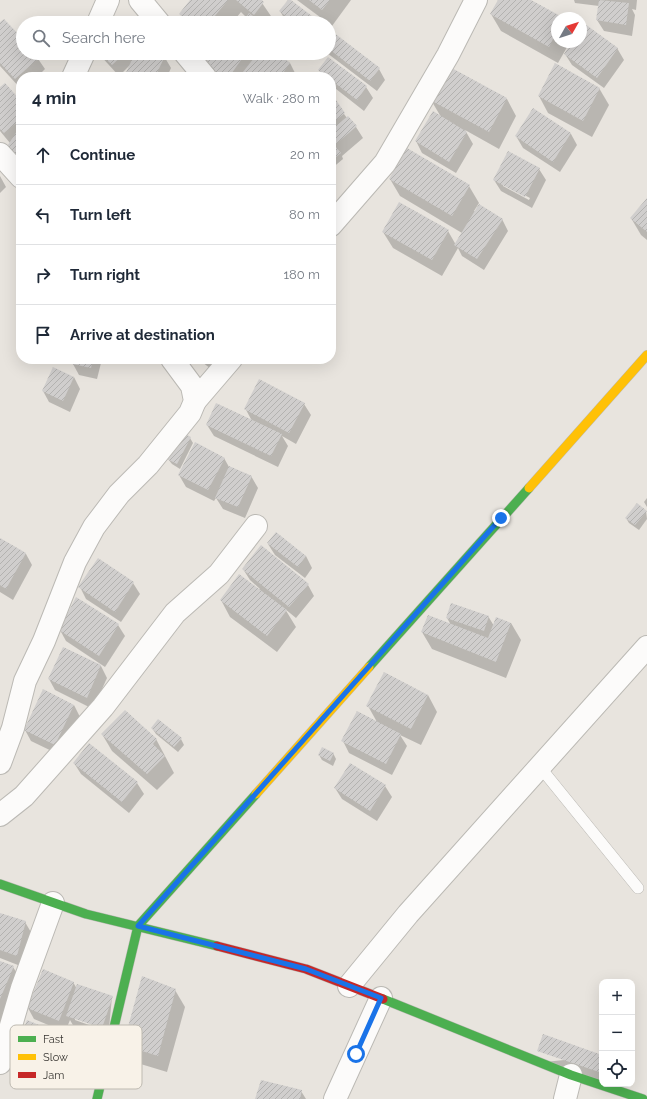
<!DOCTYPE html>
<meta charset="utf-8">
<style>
:root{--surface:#fff;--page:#f2f2f3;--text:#1f2937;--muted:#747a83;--line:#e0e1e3}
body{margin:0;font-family:Raleway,sans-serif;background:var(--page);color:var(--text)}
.controls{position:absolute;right:12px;bottom:12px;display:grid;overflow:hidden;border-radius:8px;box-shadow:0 4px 16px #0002}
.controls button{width:36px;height:36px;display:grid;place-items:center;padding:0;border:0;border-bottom:1px solid var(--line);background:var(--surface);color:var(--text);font:20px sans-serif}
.compass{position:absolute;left:551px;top:12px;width:36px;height:36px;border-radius:50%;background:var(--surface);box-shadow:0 4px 16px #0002;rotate:51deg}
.stop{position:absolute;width:12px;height:12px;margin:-9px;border:3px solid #1a73e8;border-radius:50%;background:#fff}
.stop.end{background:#1a73e8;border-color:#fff;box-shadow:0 1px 4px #0008}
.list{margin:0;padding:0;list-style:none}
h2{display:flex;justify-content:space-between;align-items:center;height:52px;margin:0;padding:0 16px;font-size:17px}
h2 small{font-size:13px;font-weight:400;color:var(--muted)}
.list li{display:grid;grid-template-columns:26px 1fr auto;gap:12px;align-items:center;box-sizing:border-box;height:60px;padding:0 16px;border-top:1px solid var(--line)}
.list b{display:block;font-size:15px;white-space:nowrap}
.list em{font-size:13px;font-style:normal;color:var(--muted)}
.icon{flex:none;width:22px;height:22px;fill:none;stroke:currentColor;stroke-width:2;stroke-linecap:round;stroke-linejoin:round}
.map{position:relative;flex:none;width:647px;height:1099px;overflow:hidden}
.search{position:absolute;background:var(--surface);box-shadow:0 4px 16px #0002;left:16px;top:16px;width:320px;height:44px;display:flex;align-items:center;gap:10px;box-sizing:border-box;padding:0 14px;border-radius:22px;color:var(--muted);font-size:15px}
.panel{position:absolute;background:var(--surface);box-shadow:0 4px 16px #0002;left:16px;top:72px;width:320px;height:292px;border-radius:16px}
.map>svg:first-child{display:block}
</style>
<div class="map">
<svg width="647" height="1099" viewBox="0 0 647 1099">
<defs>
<pattern id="building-hatch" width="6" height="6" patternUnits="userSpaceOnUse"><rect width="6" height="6" fill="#d0cecd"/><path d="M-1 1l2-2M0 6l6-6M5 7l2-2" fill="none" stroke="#b3b2b0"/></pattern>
</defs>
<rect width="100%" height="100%" fill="#e8e4de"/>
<g fill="#0003" fill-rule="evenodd">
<path d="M192,0H260L273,19L270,23H244L247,18L241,12L232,23H186L180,14Z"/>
<path d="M297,0H351L332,26Z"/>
<path d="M499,0H529L561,18H557V42H570L558,63L501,31L491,14Z"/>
<path d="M574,0H637L636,10L632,9L635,15L632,36L604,31L597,20L599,6L575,3Z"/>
<path d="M280,11L319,23H287Z"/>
<path d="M0,24L23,41V53H34L45,69L37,77H21V89L0,66Z"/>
<path d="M329,31L379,69L385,80L377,91L327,53H329Z"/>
<path d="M581,32L617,48L624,60L604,88L572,65L565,54L574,42H581Z"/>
<path d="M98,53H156L164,56L171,68L167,77H125L130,65L119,76Z"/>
<path d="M188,53H276L290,63L296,75L295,77H206Z"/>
<path d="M328,58L366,87L373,98L364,111L331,85V77H323L319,70Z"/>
<path d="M0,88L21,103V168L10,143L0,131Z"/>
<path d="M599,88L609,105L592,137L548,113L539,96Z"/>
<path d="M507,99L516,116L499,149L465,130L473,144L456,173L422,153L416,141L441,117L431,100Z"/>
<path d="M335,102L347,118L356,127L363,138L342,156L343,159L331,169V105Z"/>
<path d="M533,109L571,134L577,145L560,172L523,148L516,136Z"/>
<path d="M539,169L546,180L532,208L501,191L494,180ZM503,184L530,198L529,200L503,186Z"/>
<path d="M0,176L6,187L0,193Z"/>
<path d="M390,179L469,186L479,203L474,211L502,219L508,231L484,270L462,256L458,248L442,276L393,248L383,232L448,231L456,245L462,233L400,196Z"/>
<path d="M647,200V240L641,235L631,218Z"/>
<path d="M74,359H102L97,379L79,375L73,364Z"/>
<path d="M198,359H230L219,375Z"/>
<path d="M74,377L80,389L70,412L49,402L43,391Z"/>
<path d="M304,404L311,415L296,444L282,436L288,446L278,467L214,436L207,425L252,421L245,408Z"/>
<path d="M190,438L193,443L180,469L172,464L168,459Z"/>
<path d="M224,458L229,467L251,476L258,488L245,518L223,509L216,498L214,501L186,487L179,475Z"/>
<path d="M647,498V507L644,502Z"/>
<path d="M646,511L647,519L639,530L629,523L626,518Z"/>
<path d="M0,539L26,554L32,565L13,600L0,592Z"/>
<path d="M268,544L306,556L312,568L305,578L275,555Z"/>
<path d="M98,559L133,583L140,594L121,622L86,599L80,587Z"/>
<path d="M243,569L308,585L314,596L296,618L285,609L296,627L277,652L230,617L221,600L260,589L250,580Z"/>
<path d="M428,616L451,625L447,618L488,616L494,626L511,623L521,640L506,678L432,649L422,632Z"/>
<path d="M118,625L125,636L105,667L66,641L60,630Z"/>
<path d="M64,648L101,666L107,678L93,709L55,690L49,679Z"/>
<path d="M428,695L437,712L421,745L400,735L407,746L392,775L349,753L343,741L377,722L368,706Z"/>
<path d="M74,705L80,717L62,756L31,741L25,730Z"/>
<path d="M152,728L181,739L184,745L178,752L156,734Z"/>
<path d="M102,734L156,739L174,773L157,790L112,751Z"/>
<path d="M333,753L336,759L333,766L322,760L319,755Z"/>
<path d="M74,763L137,783L144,794L129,813L81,774Z"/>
<path d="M385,786L392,797L377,821L342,799L335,788Z"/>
<path d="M0,914L25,922L32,934L23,967L0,958Z"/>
<path d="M0,962L13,967L20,978L0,1049Z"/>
<path d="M73,982L77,989L112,997L108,1039L74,1027L70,1020L65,1032L34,1019L28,1008ZM75,1018L107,1029L106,1031L75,1020Z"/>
<path d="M175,990L185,1007L167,1072L134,1062L125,1045Z"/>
<path d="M602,1056V1082L545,1062Z"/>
<path d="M301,1091L306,1099H256Z"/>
</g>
<g fill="url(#building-hatch)">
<path d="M190,0H228L209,23H190L179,14Z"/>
<path d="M236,0H262L264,2L254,15Z"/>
<path d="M288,0H291L321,23H295L279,11Z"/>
<path d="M309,0H330L322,10Z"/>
<path d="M498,0H531L564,18H557V31L549,47L490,14Z"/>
<path d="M599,0L629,3L626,25L596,20Z"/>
<path d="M249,13L263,23H242Z"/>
<path d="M4,19L23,39V53H36L40,57L15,79L0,63V22Z"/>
<path d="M585,24L618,48L597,78L564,54L572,42H581V30Z"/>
<path d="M329,29L380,68L370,81L329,49Z"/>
<path d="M100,53H125L112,65Z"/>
<path d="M135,53H159L165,56L155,77H124Z"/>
<path d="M186,53H246L229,77H219Z"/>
<path d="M258,53H278L290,63L280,77H239Z"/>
<path d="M328,57L367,86L357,100L331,80V77H327L318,70Z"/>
<path d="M555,63L600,88L583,121L538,96Z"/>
<path d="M448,66L507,98L489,132L430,100Z"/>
<path d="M5,83L21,101V119L4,133L0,129V87Z"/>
<path d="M336,100L345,113L331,124V104Z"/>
<path d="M533,108L571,133L553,162L515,136Z"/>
<path d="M433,111L467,132L449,162L415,141Z"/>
<path d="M348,116L357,126L331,148V130Z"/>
<path d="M21,125V149L15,158L4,151Z"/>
<path d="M335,146L341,153L331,161V149Z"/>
<path d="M407,148L470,185L452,216L389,179Z"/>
<path d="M508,151L540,168L525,197L493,180Z"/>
<path d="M647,198V232L630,218Z"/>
<path d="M399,202L449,230L432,260L382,232Z"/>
<path d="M479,204L503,219L477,259L454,245Z"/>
<path d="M73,359H93L91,368L72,364Z"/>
<path d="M53,367L74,377L63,401L42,391Z"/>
<path d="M259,379L305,403L289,433L244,409Z"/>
<path d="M216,403L282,434L271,456L206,425Z"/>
<path d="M181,432L191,437L177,464L167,459Z"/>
<path d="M195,442L225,458L208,490L178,475Z"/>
<path d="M229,466L252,476L238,507L215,498Z"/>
<path d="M637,503L647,511L635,525L625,518Z"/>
<path d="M276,532L306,556L298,567L267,543Z"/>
<path d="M0,538L26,553L6,589L0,585Z"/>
<path d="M261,545L309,584L289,607L242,569Z"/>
<path d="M98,558L134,582L115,612L78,587Z"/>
<path d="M239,574L287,610L267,636L220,600Z"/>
<path d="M76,597L119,624L99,656L59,630Z"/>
<path d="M451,603L489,616L484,631L446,618Z"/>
<path d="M428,615L488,638L496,617L511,623L496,662L421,632Z"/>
<path d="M63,647L101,665L87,698L48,679Z"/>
<path d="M384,672L428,695L411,729L366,706Z"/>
<path d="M43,689L74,705L55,745L24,730Z"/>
<path d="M125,710L157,739L153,744L165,756L147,774L101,734Z"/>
<path d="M357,711L401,734L386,764L341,741Z"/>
<path d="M158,719L182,738L174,747L151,728Z"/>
<path d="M89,743L138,782L122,802L73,763Z"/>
<path d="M322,747L334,753L330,761L318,755Z"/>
<path d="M350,763L386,785L370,811L334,788Z"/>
<path d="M0,913L26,921L17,956L0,950Z"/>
<path d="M0,961L14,966L0,999Z"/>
<path d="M43,969L74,982L59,1021L27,1008Z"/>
<path d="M142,976L176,989L158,1056L123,1045Z"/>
<path d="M77,984L113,996L102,1028L66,1016Z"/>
<path d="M27,1020L61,1034L48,1068L13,1055Z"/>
<path d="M543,1034L602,1055V1073L537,1051Z"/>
<path d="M261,1080L302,1090L300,1099H255Z"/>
</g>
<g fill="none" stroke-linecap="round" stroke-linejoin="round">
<defs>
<path id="lane" d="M540,767L638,888"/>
<g id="street">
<path d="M140,0L159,23"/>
<path d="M98,23L108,0"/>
<path d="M185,53L205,77"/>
<path d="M73,77L84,53"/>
<path d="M0,154L21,177"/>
<path d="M331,225L385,163L448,55L476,0"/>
<path d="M195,401L231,359"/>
<path d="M0,763L13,728L25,681L44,641L75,562L94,527L119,494L148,465L190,413L195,401L192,386L172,359"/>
<path d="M0,815L24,796L103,707L175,613L219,574L256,526"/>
<path d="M349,986L408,914L647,647"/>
<path d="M0,1063L22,988L53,903"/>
<path d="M335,1099L381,998"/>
<path d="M565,1099L571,1075"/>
</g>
<g id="fast">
<path d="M369,667L529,488"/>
<path d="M0,884L86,914L217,946"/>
<path d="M383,999L571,1075L643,1099"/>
<path d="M97,1099L138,926L256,794"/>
</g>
<g id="slow">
<path d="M529,488L647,355"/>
<path d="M256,794L369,667"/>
</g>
<path id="jam" d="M217,946L306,969L383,999"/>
</defs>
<use href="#lane" stroke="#bbb9b4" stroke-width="12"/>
<use href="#street" stroke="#bbb9b4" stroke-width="24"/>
<use href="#fast" stroke="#bbb9b4" stroke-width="10"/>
<use href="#slow" stroke="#bbb9b4" stroke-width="10"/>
<use href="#jam" stroke="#bbb9b4" stroke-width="10"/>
<use href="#lane" stroke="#fcfbfa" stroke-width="11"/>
<use href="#street" stroke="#fcfbfa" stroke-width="22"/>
<use href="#fast" stroke="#4caf50" stroke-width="9"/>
<use href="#slow" stroke="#ffc107" stroke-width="9"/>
<use href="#jam" stroke="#c62828" stroke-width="9"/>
</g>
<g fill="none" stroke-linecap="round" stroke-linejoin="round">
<path stroke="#1a73e8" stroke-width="5" d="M356,1054L381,998L306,969L138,926L501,518"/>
</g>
<rect x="10" y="1025" width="132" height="64" rx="6" fill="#f8f2e8" stroke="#bebab1" stroke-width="1"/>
<rect x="18" y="1036" width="18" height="6" fill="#4caf50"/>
<rect x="18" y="1054" width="18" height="6" fill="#ffc107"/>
<rect x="18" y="1072" width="18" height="6" fill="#c62828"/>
<g font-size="11" fill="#383632">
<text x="43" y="1043">Fast</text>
<text x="43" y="1061">Slow</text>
<text x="43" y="1079">Jam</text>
</g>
</svg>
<div class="controls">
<button>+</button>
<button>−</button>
<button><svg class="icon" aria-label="locate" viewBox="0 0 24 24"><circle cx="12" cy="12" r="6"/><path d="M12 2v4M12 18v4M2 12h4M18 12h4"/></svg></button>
</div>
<svg class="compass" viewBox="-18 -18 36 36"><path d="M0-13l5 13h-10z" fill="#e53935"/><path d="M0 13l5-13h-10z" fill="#747a83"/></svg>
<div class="stop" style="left:356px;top:1054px"></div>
<div class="stop end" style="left:501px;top:518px"></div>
<div class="search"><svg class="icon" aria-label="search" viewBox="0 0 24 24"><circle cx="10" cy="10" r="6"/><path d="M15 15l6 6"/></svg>Search here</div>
<section class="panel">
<h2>4 min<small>Walk · 280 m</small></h2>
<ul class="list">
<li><svg class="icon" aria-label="ahead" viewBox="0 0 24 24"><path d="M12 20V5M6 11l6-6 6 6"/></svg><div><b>Continue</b></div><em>20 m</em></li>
<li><svg class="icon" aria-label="left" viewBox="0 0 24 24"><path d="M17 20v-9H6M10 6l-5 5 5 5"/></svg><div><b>Turn left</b></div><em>80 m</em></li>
<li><svg class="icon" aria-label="right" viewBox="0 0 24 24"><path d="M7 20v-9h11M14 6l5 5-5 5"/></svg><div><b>Turn right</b></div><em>180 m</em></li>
<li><svg class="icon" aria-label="arrive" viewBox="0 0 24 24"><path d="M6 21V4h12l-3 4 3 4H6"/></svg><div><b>Arrive at destination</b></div></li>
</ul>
</section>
</div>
